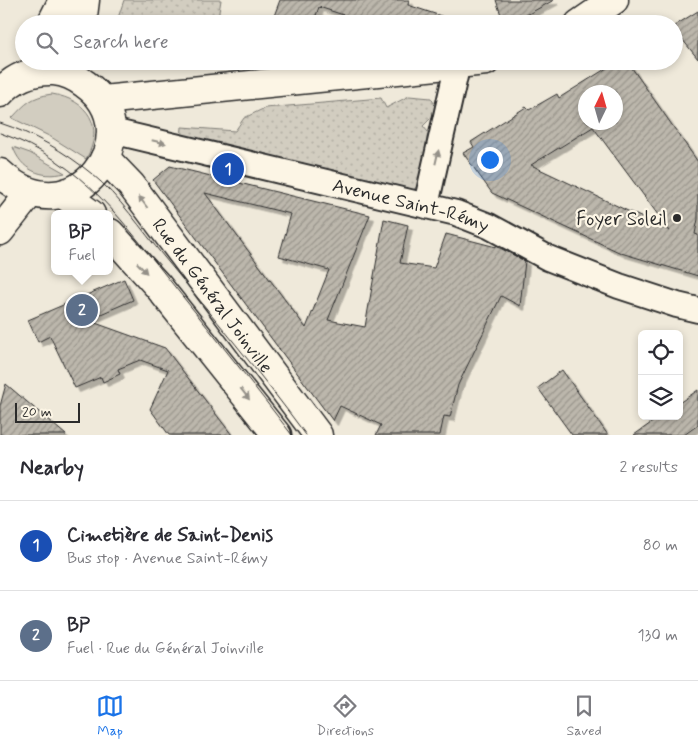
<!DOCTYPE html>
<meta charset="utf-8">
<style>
:root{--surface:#fff;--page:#f2f2f3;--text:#2b2b33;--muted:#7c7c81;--line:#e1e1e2;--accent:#1a73e8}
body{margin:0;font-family:Mynerve,sans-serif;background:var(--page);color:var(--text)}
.controls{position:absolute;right:15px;bottom:15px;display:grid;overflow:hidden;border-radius:8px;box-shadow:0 2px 8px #0003}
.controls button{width:45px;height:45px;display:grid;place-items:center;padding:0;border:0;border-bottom:1px solid var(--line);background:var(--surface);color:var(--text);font:25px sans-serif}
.compass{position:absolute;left:578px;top:85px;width:45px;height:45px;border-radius:50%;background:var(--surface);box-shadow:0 2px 8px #0003;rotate:5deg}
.scale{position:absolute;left:15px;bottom:12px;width:65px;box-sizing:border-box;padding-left:5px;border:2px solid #2b2b2b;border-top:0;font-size:14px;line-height:18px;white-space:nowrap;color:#2b2b2b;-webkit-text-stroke:4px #fcf5e5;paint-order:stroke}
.you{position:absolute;left:489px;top:159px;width:18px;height:18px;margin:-12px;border:4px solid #fff;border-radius:50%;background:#1a73e8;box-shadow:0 0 0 8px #1a73e833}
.badge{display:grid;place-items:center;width:32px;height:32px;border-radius:50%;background:var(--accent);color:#fff;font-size:16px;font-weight:700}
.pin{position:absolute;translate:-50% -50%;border:2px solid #fff;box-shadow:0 1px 5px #0006}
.popup{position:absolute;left:51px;top:210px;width:62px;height:65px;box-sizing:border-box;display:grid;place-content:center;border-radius:8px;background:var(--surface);filter:drop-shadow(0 1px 4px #0005);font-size:16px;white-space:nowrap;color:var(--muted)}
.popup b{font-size:19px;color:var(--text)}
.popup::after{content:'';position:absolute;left:50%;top:100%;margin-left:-10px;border:10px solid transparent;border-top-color:var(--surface)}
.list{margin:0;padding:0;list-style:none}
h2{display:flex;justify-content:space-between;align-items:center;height:65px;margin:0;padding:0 20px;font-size:21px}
h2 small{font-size:16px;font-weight:400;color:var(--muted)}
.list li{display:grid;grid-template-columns:32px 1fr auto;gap:15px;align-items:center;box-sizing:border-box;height:90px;padding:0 20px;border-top:1px solid var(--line)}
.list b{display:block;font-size:19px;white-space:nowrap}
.list p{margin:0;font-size:16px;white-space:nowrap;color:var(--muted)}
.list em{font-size:16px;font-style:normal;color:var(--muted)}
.icon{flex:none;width:28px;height:28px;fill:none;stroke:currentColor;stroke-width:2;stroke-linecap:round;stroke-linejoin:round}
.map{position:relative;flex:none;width:698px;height:435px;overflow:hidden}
.search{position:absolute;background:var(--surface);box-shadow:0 2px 8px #0003;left:15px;right:15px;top:15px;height:55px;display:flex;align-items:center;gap:12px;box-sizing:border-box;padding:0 18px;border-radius:28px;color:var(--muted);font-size:19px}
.sheet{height:245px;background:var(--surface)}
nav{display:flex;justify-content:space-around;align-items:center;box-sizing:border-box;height:70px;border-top:1px solid var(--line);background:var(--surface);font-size:14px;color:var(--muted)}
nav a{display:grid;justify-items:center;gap:2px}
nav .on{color:var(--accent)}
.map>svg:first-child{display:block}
</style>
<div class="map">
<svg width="698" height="435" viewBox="0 0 698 435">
<defs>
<pattern id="park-dots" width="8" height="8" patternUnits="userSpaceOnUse" patternTransform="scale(1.25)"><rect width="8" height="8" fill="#d2cdc0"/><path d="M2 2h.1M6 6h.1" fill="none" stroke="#b4b0a5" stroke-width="1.8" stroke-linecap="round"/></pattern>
<pattern id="building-hatch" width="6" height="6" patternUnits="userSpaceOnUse" patternTransform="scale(1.25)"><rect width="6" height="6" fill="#bcb7ac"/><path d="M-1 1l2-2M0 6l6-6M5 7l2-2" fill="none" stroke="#99958c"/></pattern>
<filter id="shadow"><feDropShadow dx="4.5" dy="4.5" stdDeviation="0" flood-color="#0004"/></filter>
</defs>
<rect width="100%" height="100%" fill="#efe9da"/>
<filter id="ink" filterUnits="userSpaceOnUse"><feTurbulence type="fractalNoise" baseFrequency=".02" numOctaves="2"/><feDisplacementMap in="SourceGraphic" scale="10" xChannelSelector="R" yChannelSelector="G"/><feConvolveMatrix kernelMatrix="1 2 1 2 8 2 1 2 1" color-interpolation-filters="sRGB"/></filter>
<g filter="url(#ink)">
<g fill="#d2cdc0" stroke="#7e7c76">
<path d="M52,94C88,100 105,126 86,159L51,137L12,118C26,103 31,97 52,94Z"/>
<path d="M13,147L30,153L65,173C41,179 21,170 13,147Z"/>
</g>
<g fill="url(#park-dots)" stroke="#7e7c76">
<path d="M124,0H221L217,24H116Z"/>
<path d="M409,96L431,98L437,108L435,114L423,126L428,132L420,181L418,186L409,193L181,140L182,127L235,131L244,118L265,108L381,98L386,108Z"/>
</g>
<g fill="url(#building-hatch)" stroke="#2b2b2b" fill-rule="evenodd" filter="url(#shadow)">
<path d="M280,0H409L408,5L453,20V24H371L319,7L313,24H271Z"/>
<path d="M496,0H554L510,24H504Z"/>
<path d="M698,11V59L674,29V26Z"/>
<path d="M618,61H627L698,162V219L695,234L698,235V276L621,253L492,193L463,153L474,147L471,142L526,107L529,110L557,94L559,98ZM586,92H616V122H586ZM593,127L664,223L670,231L531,165Z"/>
<path d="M170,166L370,215L328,320L365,327L384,219L408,225L400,263L434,268L446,234L500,248L525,261L520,306L501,296L458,385L450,417L444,416L440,435H376L381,425L340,406L333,421L153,180ZM205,193L291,214L279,256L329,270L306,328Z"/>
<path d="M124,279L133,300L87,320L165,348L232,435H169L150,409L168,370L140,360L118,369L120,374L103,382L101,377L75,388L50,336L38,342L28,320Z"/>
<path d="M562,370L608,435H572L538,388Z"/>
<path d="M6,384L66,435H0V406Z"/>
<path d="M698,390V425L684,435H634L661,416H679V403Z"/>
</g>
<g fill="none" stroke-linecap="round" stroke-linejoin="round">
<defs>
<g id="minor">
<path id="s1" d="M112,131L456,213L489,226L548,258L619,286L677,305L698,310"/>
<path d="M426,205L458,63"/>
</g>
<g id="tertiary">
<path d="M579,24L614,0"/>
<path d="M103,100L486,61"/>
</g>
<g id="secondary">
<path d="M51,24L63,0"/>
<path d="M82,24L85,0"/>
<path d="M0,93C14,77 33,70 54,71C66,72 76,77 85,84C153,132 74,242 0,173"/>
<path id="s2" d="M105,158L131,185L318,435"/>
<path d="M63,194L91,214"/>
<path d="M0,231L30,193"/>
<path d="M110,233L158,286L277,435"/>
</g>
</defs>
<use href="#minor" stroke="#2b2b2b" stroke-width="28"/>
<use href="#tertiary" stroke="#2b2b2b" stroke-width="31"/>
<use href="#secondary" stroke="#2b2b2b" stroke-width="31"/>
<use href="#minor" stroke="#fcf5e5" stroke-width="24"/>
<use href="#tertiary" stroke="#fcf5e5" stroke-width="28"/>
<use href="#secondary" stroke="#fcf5e5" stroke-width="28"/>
<g stroke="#2b2b2b" stroke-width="1">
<path d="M0,123C34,134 64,151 92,174C119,196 142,230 164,257C212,315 261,374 306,435"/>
<path d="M0,133C85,162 125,225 179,292C217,339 255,387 292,435"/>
</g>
</g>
<defs><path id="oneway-solid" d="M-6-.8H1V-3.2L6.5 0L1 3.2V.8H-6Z" transform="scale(1.25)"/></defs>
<g fill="#949088">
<use href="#oneway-solid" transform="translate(159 142) rotate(13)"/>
<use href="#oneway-solid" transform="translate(437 157) rotate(-77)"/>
<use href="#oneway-solid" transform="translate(143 202) rotate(-127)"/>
<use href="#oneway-solid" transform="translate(142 268) rotate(47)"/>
<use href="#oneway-solid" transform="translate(245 394) rotate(52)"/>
</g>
</g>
<circle fill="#2b2b2b" stroke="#fcf5e5" stroke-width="2" cx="677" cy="218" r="5"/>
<g text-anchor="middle" stroke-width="4.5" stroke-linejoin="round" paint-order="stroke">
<g font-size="19" fill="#2b2b2b" stroke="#fcf5e5">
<text dy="7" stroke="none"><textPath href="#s1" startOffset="308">Avenue Saint-Rémy</textPath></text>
<text dy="7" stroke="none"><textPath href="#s2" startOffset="175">Rue du Général Joinville</textPath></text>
</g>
<g font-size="19" fill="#2b2b2b" stroke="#fcf5e5" text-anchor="end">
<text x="667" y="225">Foyer Soleil</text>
</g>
</g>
</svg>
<div class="controls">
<button><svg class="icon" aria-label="locate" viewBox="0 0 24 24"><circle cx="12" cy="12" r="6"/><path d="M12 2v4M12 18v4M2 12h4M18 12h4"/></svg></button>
<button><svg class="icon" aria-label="layers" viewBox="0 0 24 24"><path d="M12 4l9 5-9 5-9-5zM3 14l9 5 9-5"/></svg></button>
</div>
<svg class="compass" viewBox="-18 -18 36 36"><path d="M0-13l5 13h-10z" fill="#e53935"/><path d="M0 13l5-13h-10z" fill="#7c7c81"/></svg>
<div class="scale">20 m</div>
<div class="you"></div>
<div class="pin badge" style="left:228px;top:169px;background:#1a4fb4">1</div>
<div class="pin badge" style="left:82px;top:310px;background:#5c6f8a">2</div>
<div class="popup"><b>BP</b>Fuel</div>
<div class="search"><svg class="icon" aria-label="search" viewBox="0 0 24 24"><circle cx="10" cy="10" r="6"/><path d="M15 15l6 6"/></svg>Search here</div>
</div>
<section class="sheet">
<h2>Nearby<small>2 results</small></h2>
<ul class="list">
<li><span class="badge" style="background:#1a4fb4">1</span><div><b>Cimetière de Saint-Denis</b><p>Bus stop · Avenue Saint-Rémy</p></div><em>80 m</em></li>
<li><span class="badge" style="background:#5c6f8a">2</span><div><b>BP</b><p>Fuel · Rue du Général Joinville</p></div><em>130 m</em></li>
</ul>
</section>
<nav>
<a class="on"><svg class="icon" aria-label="map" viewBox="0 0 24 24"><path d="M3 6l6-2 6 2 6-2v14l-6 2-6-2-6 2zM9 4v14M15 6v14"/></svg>Map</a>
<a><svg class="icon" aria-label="directions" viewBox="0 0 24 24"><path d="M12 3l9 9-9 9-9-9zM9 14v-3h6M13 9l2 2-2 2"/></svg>Directions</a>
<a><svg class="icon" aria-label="saved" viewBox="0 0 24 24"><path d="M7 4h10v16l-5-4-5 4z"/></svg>Saved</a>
</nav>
